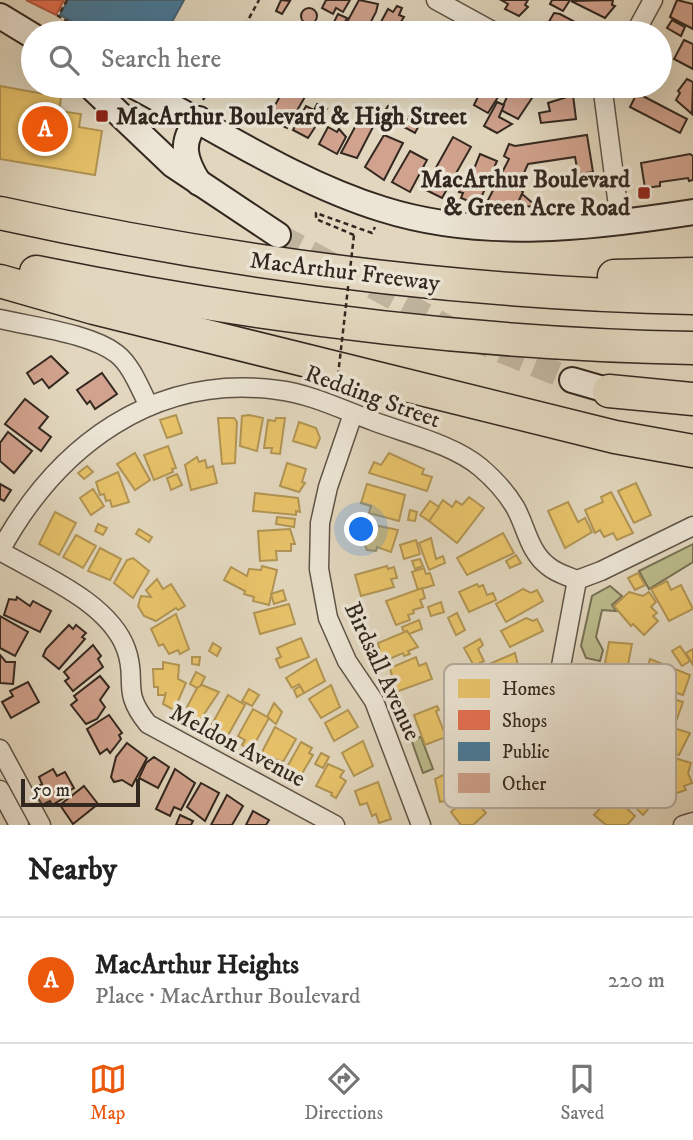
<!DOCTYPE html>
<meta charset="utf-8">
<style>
:root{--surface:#fff;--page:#f2f2f2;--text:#222;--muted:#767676;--line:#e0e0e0;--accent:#ea580c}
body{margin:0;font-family:"IM FELL DW Pica",serif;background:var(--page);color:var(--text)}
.scale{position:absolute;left:21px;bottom:18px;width:119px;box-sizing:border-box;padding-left:7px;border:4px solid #332820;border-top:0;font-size:19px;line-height:24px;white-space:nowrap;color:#332820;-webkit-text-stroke:5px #ece5d5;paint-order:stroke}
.you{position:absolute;left:362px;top:530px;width:24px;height:24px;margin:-18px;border:5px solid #fff;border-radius:50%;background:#1a73e8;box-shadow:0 0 0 10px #1a73e833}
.badge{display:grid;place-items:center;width:46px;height:46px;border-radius:50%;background:var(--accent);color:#fff;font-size:23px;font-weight:700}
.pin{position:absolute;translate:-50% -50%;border:4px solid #fff;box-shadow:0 2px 7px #0006}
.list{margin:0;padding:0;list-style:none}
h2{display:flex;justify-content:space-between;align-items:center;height:91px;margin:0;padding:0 28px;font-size:30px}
h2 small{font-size:23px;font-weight:400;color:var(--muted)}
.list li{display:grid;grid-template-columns:46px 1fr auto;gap:21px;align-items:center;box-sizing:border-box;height:126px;padding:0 28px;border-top:2px solid var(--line)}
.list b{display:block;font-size:26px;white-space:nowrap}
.list p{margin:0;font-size:23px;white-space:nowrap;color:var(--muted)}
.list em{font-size:23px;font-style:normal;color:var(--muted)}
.icon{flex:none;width:38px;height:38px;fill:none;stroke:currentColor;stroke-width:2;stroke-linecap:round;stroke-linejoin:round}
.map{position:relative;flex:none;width:693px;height:825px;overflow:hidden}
.search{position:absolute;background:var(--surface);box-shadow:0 7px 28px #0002;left:21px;right:21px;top:21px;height:77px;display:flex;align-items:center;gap:18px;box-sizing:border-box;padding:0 24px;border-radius:38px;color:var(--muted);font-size:26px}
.sheet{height:217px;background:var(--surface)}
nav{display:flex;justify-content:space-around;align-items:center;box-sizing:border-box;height:98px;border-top:2px solid var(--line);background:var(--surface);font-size:19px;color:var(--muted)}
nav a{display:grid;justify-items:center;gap:4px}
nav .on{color:var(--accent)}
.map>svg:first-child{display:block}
</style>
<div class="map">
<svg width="693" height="825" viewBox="0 0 693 825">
<rect width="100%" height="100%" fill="#e2d7be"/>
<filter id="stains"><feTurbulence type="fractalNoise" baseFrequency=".00286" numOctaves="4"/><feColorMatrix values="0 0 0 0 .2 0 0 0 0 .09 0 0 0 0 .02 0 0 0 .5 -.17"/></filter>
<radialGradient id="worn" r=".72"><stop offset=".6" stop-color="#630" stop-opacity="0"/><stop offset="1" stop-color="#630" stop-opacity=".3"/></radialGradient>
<g fill="#bcbc8c" stroke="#787256" stroke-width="2">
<path d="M693,544V562L649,589L639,571Z"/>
<path d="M610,586L622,596L612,605L616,611L602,610L596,637L603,650L600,661L586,658L581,646L592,596Z"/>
<path d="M421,737L433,769L423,773L411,739Z"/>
</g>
<g fill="#e9c46a" stroke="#b29554" stroke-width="2">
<path d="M0,86L61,97L59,111L81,114L79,127L102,131L95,175L0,159Z"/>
<path d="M176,415L182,433L167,438L160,420Z"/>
<path d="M249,415L263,418L257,451L240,446L242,416Z"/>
<path d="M218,418H234L237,422L235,463L222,464Z"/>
<path d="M276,418H285L280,454L271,453L272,448H264L268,420L275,421Z"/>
<path d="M299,422L316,428L320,438L316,448L293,441Z"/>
<path d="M168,446L176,468L172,469L173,472L154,480L144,455Z"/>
<path d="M135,453L150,480L135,490L117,464Z"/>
<path d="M389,453L424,469L422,474L432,477L427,491L369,473L374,462L381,465Z"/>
<path d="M197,457L199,462L205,460L207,468L213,466L217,483L191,490L185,465Z"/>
<path d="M287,463L306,469L302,482L305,483L299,492L280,486Z"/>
<path d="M87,466L93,472L84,479L78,473Z"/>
<path d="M118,472L129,502L112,507L110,500L106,501L104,494L100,495L96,482Z"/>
<path d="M177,474L182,485L171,490L167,478Z"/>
<path d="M636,483L651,515L634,523L618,491Z"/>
<path d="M367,484L405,495L399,521L369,513L371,506L361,503Z"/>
<path d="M93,489L104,506L91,515L80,498Z"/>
<path d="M611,492L633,533L617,540L613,533L604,537L600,530L595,533L585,510L603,502L601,497Z"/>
<path d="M255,493L298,498L300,512L296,511V515L253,511Z"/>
<path d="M469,497L484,508L457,543L429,521L443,500L452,507L456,501L462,505Z"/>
<path d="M430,501L439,507L429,521L420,515Z"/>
<path d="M568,502L578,522L585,518L592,532L565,548L548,511Z"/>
<path d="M410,510L417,512L415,521L408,520Z"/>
<path d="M55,512L76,523L59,555L39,544Z"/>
<path d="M277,517L295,519L294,527L276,524Z"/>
<path d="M355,521L398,530L391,552L377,547L376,551L367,550L363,541L352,540Z"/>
<path d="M98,524L107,528L103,535L95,531Z"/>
<path d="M139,529L152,537L149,542L136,534Z"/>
<path d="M290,529L295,544H291V551H276L277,560L260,561L258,531Z"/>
<path d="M503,533L514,553L467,575L457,558Z"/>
<path d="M76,535L96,546L83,568L63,557Z"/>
<path d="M431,538L436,559L443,556L445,563L429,570L419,543Z"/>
<path d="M416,540L420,554L404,559L400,545Z"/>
<path d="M100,548L121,559L110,580L88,571Z"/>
<path d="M516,555L521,563L510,568L506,561Z"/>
<path d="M133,558L149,571L133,598L114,583L127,560Z"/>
<path d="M420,559L423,566L415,569L412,561Z"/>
<path d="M262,566L277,570L269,605L253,601L254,597L244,594L245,591L224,580L231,567L247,576L249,569L261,570Z"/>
<path d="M387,566L388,569L394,567L397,578L391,579L394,587L361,596L355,575Z"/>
<path d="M424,568L426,574L430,573L434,585L418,590L412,572Z"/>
<path d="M638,573L645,585L635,590L628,578Z"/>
<path d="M157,579L163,589L171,584L185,606L178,610L176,608L156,621L144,616L138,606L141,596L151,597L146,590Z"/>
<path d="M667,581L671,590L681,585L693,609L669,621L651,589Z"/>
<path d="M477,584L479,587L483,585L487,595L493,593L496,600L469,612L459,592Z"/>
<path d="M422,588L425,598L420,600L423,607L413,610L414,613L408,615L410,620L396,625L386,601Z"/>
<path d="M523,589L531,593L537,590L543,601L506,622L496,604Z"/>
<path d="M283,590L286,600L274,604L271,594Z"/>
<path d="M629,592L643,596L649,592L656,602L651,607L657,613L653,616L658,621L644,635L633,624L631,626L614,606Z"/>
<path d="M441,602L444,612L431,616L428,607Z"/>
<path d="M289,604L295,624L260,634L254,613Z"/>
<path d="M457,613L465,630L456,635L448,618Z"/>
<path d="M176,614L189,649L180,654L178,650L169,654L163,644L159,646L151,629Z"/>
<path d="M526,618L533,621L537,619L543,631L510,647L501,631Z"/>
<path d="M419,620L422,629L409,634L407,631L404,632L402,627Z"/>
<path d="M407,631L418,647L408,651L410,654L404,656L403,653L382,662L378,643Z"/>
<path d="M301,638L309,657L280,668L276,659L281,657L277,648Z"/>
<path d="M480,639L483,645L478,649L484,661L474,666L464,648Z"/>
<path d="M609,642L632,644L627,670L605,663Z"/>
<path d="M213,643L221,648L217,656L209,651Z"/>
<path d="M680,646L690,661L682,666L672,651Z"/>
<path d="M693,649V665L686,653Z"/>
<path d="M515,653L520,673L488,686L480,668Z"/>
<path d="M192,657H200L199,665L192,664Z"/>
<path d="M416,657L419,666L426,663L432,679L396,692L390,668Z"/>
<path d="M316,659L325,681L304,693L299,684L292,688L286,678Z"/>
<path d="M650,659L690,675L683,695L643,682Z"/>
<path d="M163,662L179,665L178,679L186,683L174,710L163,704L166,692L165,695H158V687H154L153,669H163Z"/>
<path d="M196,672L205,677L199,689L190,684Z"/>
<path d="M202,685L219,692L200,720L192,716L194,711L187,707L197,688Z"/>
<path d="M331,685L340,707L321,718L309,699Z"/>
<path d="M300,686L304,693L297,697L294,690Z"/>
<path d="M249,689L259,695L252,706L242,701Z"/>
<path d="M651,692L683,702L677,719L659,713L657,719L644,715Z"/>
<path d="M228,695L245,705L227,737L211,726Z"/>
<path d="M274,703L282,712L276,724L267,717Z"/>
<path d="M437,706L439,710L436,711L446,737L425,745L414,715Z"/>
<path d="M253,709L269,718L251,750L242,745L245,740L238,736Z"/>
<path d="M348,710L358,727L334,741L325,723Z"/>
<path d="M661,724L690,733L679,755L653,747Z"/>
<path d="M275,727L296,739L283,762L261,754Z"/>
<path d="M363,741L373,766L354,776L342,753Z"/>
<path d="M301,742L312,748L309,753L313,755L300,777L286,769Z"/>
<path d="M321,753L329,757L323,768L315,764Z"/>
<path d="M668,756L691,763L688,773L692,783L684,786L686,790L671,795L662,784L671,767L665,765Z"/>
<path d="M328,764L344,771L340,777L346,781L336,798L331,795L332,793L316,786Z"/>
<path d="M453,770L456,785L462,783L466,791L459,794L461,797L440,802L435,779Z"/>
<path d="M647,775L658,785L645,804L649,808L643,815L620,792Z"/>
<path d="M378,782L391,819L379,823L376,814L372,816L367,803L360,805L355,791Z"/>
<path d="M471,795L486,813L473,825H461L451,812Z"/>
<path d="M608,800L613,805L618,800L635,816L627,825H606L594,815Z"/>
</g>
<path fill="#e76f51" stroke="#b15a42" stroke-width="2" d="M26,0H64L56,15Z"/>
<path fill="#457b9d" stroke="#406278" stroke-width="2" d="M68,0H184L166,33H95L60,15Z"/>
<g fill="#d1a28d" stroke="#332820" stroke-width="2">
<path d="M281,0L290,1L282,14L276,11Z"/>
<path d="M326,0H350L343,12L336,8L333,14L322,8Z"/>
<path d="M359,0L378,4L376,12L365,33L359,30L357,33H341Z"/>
<path d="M501,0H528L525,5L528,7L519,16L505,9L508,4Z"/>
<path d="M552,0H570L563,11L550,4Z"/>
<path d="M613,0L612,5L615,6L605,18L571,1Z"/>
<path d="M677,0L693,4V29L670,17Z"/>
<path d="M397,6L402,8L399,15L404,17L394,33H375L388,9L393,12Z"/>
<circle cx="309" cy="16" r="8"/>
<path d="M554,13L560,14L594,32L559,33L547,25Z"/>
<path d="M338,14L347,18L341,31L332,26Z"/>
<path d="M672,20L685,27L681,36L667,28Z"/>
<path d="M252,23L262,29L260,33H247Z"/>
<path d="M415,23L432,32V33H410Z"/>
<path d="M684,40L693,44V69L674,59Z"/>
<path d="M687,79L693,82L692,114L676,100L680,93L678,91Z"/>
<path d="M286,86L306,95L287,128L267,119Z"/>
<path d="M463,86H481L473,96L461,90Z"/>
<path d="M483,86H505L488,113L474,105Z"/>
<path d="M512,86H540L518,119L501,110Z"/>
<path d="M637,93L687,119L680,133L630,107Z"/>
<path d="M573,95L576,119L541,123L539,113L550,111L548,103Z"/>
<path d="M497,102L504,105L499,117L512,124L497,133L484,126Z"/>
<path d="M317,104L327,109L308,138L293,130L306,106L314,110Z"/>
<path d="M388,106L394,109L387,125L379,120Z"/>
<path d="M412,112L423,118L415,133L404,127Z"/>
<path d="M367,113L373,116L369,125L373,127L357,158L341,153L355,127Z"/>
<path d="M328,127L337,132L339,129L346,137L337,154L319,144Z"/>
<path d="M384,135L403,143L384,180L365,167Z"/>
<path d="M587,135L593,172L578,174L575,157L528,164L518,186L523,192L517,205L508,209L485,206L509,159L504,156L509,144L515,146Z"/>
<path d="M453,137L471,147L442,198L424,189Z"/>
<path d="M410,151L427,160L410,192L392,182Z"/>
<path d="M480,154L497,161L478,205L461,198L463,193L459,192L462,184L467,186Z"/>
<path d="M690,154L693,156V180L689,181L688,178L660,182V186L645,188L641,163Z"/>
<path d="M522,194L535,205L534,207L517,205Z"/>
<path d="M51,356L68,373L49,388L42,379L34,384L27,373Z"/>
<path d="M102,373L117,394L95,409L90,401L87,404L77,390Z"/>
<path d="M25,399L48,417L39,428L51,437L41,451L5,424Z"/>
<path d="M8,432L32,451L14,473L0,461V443Z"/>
<path d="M0,484L11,490L4,501L0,499Z"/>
<path d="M17,597L30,606L33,601L51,611L40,632L4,615L9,599L16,600Z"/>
<path d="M0,616L28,632L15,656L0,648Z"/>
<path d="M69,625L73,629L76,625L86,633L82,637L85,639L59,669L43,656L46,649Z"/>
<path d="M93,645L101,656L98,659L103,667L73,691L65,681L69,678L64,672Z"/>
<path d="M0,655L6,662H15L13,684L0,683Z"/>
<path d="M100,676L109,687L100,700L105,707L97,719L86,724L71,705L77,700L74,696Z"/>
<path d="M28,682L39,702L11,718L2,702L13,696L10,691Z"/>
<path d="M109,715L122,733L119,735L121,739L110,753L107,749L100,754L87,729Z"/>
<path d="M127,743L147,758L132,786L122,780L114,782L111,777L116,757Z"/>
<path d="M154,757L169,767L158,788L139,778L146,763Z"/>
<path d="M53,769L57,776L65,772L74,788L67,792L69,795L52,805L50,801L42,805L33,789L42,784L39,777Z"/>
<path d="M175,769L195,783L181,810L174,807L170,816L156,809Z"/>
<path d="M201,783L219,793L205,821L187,807Z"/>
<path d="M84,786L98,804L73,824L60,805Z"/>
<path d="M227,795L243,806L232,825H211Z"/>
<path d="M253,811L269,820L266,825H246Z"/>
<path d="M180,815L193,821L191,825H176Z"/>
</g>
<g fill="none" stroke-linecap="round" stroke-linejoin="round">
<path stroke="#bfb49e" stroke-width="24" stroke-dasharray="24 12" stroke-linecap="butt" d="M278,235L456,332L572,380"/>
<defs>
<g id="street">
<path d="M436,0L496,33"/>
<path d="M635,33L653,0"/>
<path d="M606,86L603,92L620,221"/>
<path d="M0,319C33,327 90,333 117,354C132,366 140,389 149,406"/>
<path d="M353,414L328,487L320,523L319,569L328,618L347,661L374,701L421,825"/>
<path d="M0,551C57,446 154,373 278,390C311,394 343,410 373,421C407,434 452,444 480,467C493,478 506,492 515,507C526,526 529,552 548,566C556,573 567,576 577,580L601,571L693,526"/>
<path d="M0,551C41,575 109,602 126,649C138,681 120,690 148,724L335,825"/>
<path d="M561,666L577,580"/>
<path d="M0,749L41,825"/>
<path d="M0,790L19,825"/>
<path d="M683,825L693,822"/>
</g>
<g id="secondary">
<path d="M0,16L33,36"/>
<path d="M90,86L173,165L278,235"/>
<path d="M134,86C215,128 295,182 382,209C483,241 590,228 693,212"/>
<path d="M199,119C179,141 184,159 199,183"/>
<path d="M572,380L624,395"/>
</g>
<g id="highway">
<path d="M0,213C228,263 460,293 693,298"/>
<path d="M36,272C252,316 472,344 693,348"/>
<path d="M614,276L693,274"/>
<path d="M0,281L94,308L615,437L693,451"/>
<path d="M609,391L693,399"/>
</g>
</defs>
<use href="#street" stroke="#5f5448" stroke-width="21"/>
<use href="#secondary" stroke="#332820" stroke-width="28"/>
<use href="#highway" stroke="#332820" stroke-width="35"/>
<g stroke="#332820" stroke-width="2.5" stroke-dasharray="5 3.5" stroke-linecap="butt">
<path d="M67,0L58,16L76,26L72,30"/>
<path d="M241,33L259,0"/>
<path d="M203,100L211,86"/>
<path d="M354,235L316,219V213L372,233L375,227"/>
</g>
<use href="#street" stroke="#ece5d5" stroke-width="18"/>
<use href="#secondary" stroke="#ece5d5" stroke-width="24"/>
<use href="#highway" stroke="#e2d7be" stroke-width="32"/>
<path stroke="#332820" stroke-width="2.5" stroke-dasharray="5 3.5" stroke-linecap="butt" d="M337,384L354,235"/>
</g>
<g fill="#8f2418" stroke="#ece5d5" stroke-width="2.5">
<rect x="95" y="109" width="14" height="14" rx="3.5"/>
<rect x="637" y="186" width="14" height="14" rx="3.5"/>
</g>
<g text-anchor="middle" stroke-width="7" stroke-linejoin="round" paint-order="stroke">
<g font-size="24" font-weight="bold" fill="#332820" stroke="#ece5d5" text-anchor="start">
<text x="116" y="124">MacArthur Boulevard &amp; High Street</text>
<text x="630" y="187" text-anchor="end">MacArthur Boulevard<tspan x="630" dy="28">&amp; Green Acre Road</tspan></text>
</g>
<g font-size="24" fill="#332820" stroke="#ece5d5">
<text transform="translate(345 271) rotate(7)" y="8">MacArthur Freeway</text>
<text transform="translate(373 396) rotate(20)" y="8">Redding Street</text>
<text transform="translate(383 671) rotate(65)" y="8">Birdsall Avenue</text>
<text transform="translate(238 745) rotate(28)" y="8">Meldon Avenue</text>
</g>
</g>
<rect x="444" y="664" width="232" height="144" rx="10" fill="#ece5d5" stroke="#b4ac9f" stroke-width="2"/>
<rect x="458" y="679" width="32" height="19" fill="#e9c46a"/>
<rect x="458" y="710" width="32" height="20" fill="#e76f51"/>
<rect x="458" y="742" width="32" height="19" fill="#457b9d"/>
<rect x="458" y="773" width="32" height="20" fill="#d1a28d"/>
<g font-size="19" fill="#332820">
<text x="502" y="695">Homes</text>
<text x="502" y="727">Shops</text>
<text x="502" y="758">Public</text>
<text x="502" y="790">Other</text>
</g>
<rect width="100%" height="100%" filter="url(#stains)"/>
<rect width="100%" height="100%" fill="url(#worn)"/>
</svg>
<div class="scale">50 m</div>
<div class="you"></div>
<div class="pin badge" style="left:45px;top:129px">A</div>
<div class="search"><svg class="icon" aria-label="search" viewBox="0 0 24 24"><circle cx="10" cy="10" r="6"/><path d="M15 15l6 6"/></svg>Search here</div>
</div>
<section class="sheet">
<h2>Nearby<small></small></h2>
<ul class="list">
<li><span class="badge">A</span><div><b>MacArthur Heights</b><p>Place · MacArthur Boulevard</p></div><em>220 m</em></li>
</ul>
</section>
<nav>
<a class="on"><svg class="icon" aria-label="map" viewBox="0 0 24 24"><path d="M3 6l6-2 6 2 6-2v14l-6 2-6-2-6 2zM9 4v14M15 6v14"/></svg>Map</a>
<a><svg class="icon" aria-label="directions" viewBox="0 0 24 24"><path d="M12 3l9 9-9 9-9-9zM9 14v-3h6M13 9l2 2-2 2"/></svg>Directions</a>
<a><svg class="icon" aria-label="saved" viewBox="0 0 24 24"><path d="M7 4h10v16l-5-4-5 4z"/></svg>Saved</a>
</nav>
